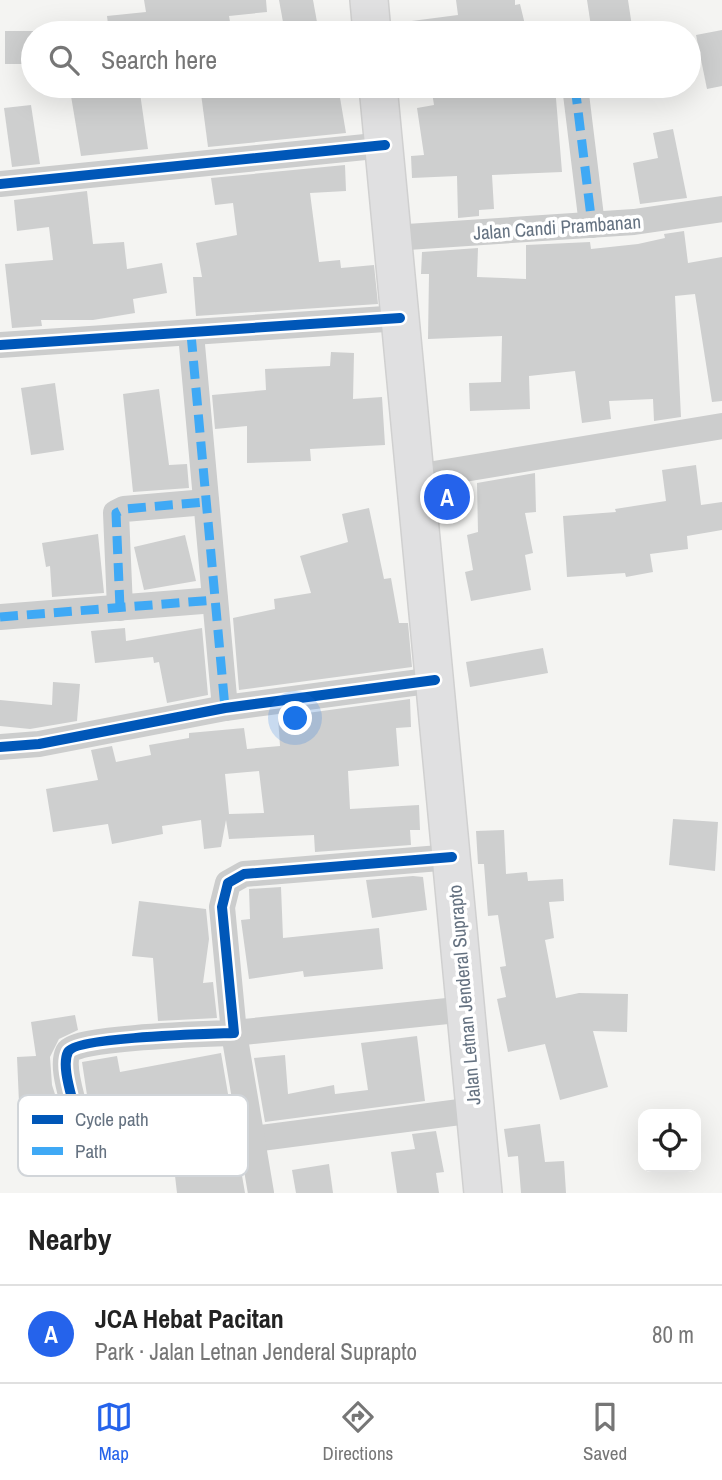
<!DOCTYPE html>
<meta charset="utf-8">
<style>
:root{--surface:#fff;--page:#f2f2f2;--text:#222;--muted:#767676;--line:#e0e0e0;--accent:#2563eb}
body{margin:0;font-family:"Archivo Narrow",sans-serif;background:var(--page);color:var(--text)}
.controls{position:absolute;right:21px;bottom:21px;display:grid;overflow:hidden;border-radius:14px;box-shadow:0 7px 28px #0002}
.controls button{width:63px;height:63px;display:grid;place-items:center;padding:0;border:0;border-bottom:2px solid var(--line);background:var(--surface);color:var(--text);font:35px sans-serif}
.you{position:absolute;left:296px;top:719px;width:24px;height:24px;margin:-18px;border:5px solid #fff;border-radius:50%;background:#1a73e8;box-shadow:0 0 0 10px #1a73e833}
.badge{display:grid;place-items:center;width:46px;height:46px;border-radius:50%;background:var(--accent);color:#fff;font-size:23px;font-weight:700}
.pin{position:absolute;translate:-50% -50%;border:4px solid #fff;box-shadow:0 2px 7px #0006}
.list{margin:0;padding:0;list-style:none}
h2{display:flex;justify-content:space-between;align-items:center;height:91px;margin:0;padding:0 28px;font-size:30px}
h2 small{font-size:23px;font-weight:400;color:var(--muted)}
.list li{display:grid;grid-template-columns:46px 1fr auto;gap:21px;align-items:center;box-sizing:border-box;height:98px;padding:0 28px;border-top:2px solid var(--line)}
.list b{display:block;font-size:26px;white-space:nowrap}
.list p{margin:0;font-size:23px;white-space:nowrap;color:var(--muted)}
.list em{font-size:23px;font-style:normal;color:var(--muted)}
.icon{flex:none;width:38px;height:38px;fill:none;stroke:currentColor;stroke-width:2;stroke-linecap:round;stroke-linejoin:round}
.map{position:relative;flex:none;width:722px;height:1193px;overflow:hidden}
.search{position:absolute;background:var(--surface);box-shadow:0 7px 28px #0002;left:21px;right:21px;top:21px;height:77px;display:flex;align-items:center;gap:18px;box-sizing:border-box;padding:0 24px;border-radius:38px;color:var(--muted);font-size:26px}
.sheet{height:189px;background:var(--surface)}
nav{display:flex;justify-content:space-around;align-items:center;box-sizing:border-box;height:98px;border-top:2px solid var(--line);background:var(--surface);font-size:19px;color:var(--muted)}
nav a{display:grid;justify-items:center;gap:4px}
nav .on{color:var(--accent)}
.map>svg:first-child{display:block}
</style>
<div class="map">
<svg width="722" height="1193" viewBox="0 0 722 1193">
<rect width="100%" height="100%" fill="#f4f4f2"/>
<g fill="#cecfcf" fill-rule="evenodd">
<path d="M144,0H266L267,12L229,16L232,33H109L107,16L146,12Z"/>
<path d="M279,0H313L319,33H285Z"/>
<path d="M456,0H515V5L520,4L527,33H405L404,22L458,15Z"/>
<path d="M587,0H628L633,33H592Z"/>
<path d="M722,30V86L707,89L696,35Z"/>
<rect x="5" y="31" width="28" height="33"/>
<path d="M100,86H139L148,149L81,156L70,90Z"/>
<path d="M200,86H338L346,133L208,147Z"/>
<path d="M431,86H477L479,97L513,92V86H555L562,172L492,175L494,209L479,210V216L458,218L457,176L412,178L411,156L424,155L417,108L434,105Z"/>
<path d="M31,105L40,164L12,167L4,108Z"/>
<path d="M673,129L687,198L640,204L633,163L658,158L653,133Z"/>
<path d="M345,165L346,191L310,193L319,262L340,260L341,268L374,265L378,304L196,316L193,277H202L196,243L237,235L233,203L215,205L211,178Z"/>
<path d="M87,191L93,244L124,242L127,269L162,263L167,293L133,299L135,313L93,320H41L42,326L12,328L5,264L53,260L49,227L17,231L14,200Z"/>
<path d="M684,231L688,263L722,257V401L712,402L695,294L675,296L681,417L654,421L653,399L609,401L611,419L582,423L575,371L529,376L530,409L470,411L469,383L501,382L502,336L428,339L429,274H421L422,252L478,248L477,277L526,279V245L590,242L591,249L638,244L665,238L664,234Z"/>
<path d="M331,352L354,353L353,399L382,397L385,445L310,449L311,461L247,463V426L215,429L212,395L266,390L265,369L330,366Z"/>
<path d="M55,383L64,450L31,455L21,388Z"/>
<path d="M159,389L169,465L187,464L189,488L133,492L123,394Z"/>
<path d="M696,465L701,505L722,502V530L687,536L688,549L650,554L653,572L626,577L625,573L567,577L563,516L616,512L615,509L666,501L662,470Z"/>
<path d="M535,473L536,512L525,513L533,553L525,555L531,590L471,601L465,572L473,570L467,535L478,532L477,483Z"/>
<path d="M369,508L384,579L391,578L399,623H408L412,667L239,690L233,618L275,609L274,599L311,593L300,556L348,542L342,514Z"/>
<path d="M98,534L104,593L52,597L50,566L46,567L42,543Z"/>
<path d="M185,535L196,581L144,590L134,547Z"/>
<path d="M125,628L126,641L202,628L208,695L167,703L159,662L154,663L153,657L95,663L91,631Z"/>
<path d="M543,648L548,673L470,687L466,662Z"/>
<path d="M53,682L80,684L77,721L30,729L0,726V700L52,705Z"/>
<path d="M410,699L411,727L396,728L399,766L348,771L350,809L419,805L420,830H410L411,845L315,852L314,835L229,839L226,820L221,847L204,849L201,820L162,826L163,834L112,844L108,824L53,832L46,789L98,780L91,750L112,746L116,762L151,755L149,745L189,738V733L244,728L247,749L280,746L278,717ZM259,771L264,813L229,814L225,774Z"/>
<path d="M673,819L718,822L715,871L669,865Z"/>
<path d="M504,830L506,874L527,872L528,881L563,879L564,901L549,902L554,938L545,940L556,998L579,993L628,994L627,1032L593,1031L608,1087L560,1100L545,1044L508,1052L497,999L506,997L500,967L506,966L498,915L488,916L484,864H478L476,831Z"/>
<path d="M413,876L423,877L427,910L372,918L366,880Z"/>
<path d="M281,887L283,938L379,928L383,969L304,977L303,971L249,979L241,920L250,919L249,889Z"/>
<path d="M139,901L206,909L209,939L203,983L213,982L217,1018L158,1021L153,958L132,956Z"/>
<path d="M75,1015L78,1030L59,1039L50,1057L52,1085L64,1122L79,1126L90,1115L82,1062L117,1056L120,1072L221,1053L245,1193H177L172,1150L122,1156L121,1150L42,1159L35,1101L19,1103L17,1057L36,1056L31,1022Z"/>
<path d="M417,1036L425,1101L265,1122L254,1058L285,1055L288,1094L334,1085L335,1094L368,1090L361,1043Z"/>
<path d="M540,1124L545,1162L564,1161L566,1193H521L518,1156L508,1157L504,1129Z"/>
<path d="M436,1131L444,1172L436,1173L439,1193H397L391,1152L415,1149L412,1134Z"/>
<path d="M329,1164L333,1193H296L292,1170Z"/>
</g>
<g fill="none" stroke-linecap="round" stroke-linejoin="round">
<defs>
<g id="secondary">
<path d="M369,0L372,33"/>
<path d="M378,86L483,1193"/>
</g>
</defs>
<use href="#secondary" stroke="#d0d0d0" stroke-width="40"/>
<g stroke="#cccdcd" stroke-width="26">
<path d="M575,86L592,225"/>
<path d="M0,184L385,145"/>
<path d="M392,238L634,222L722,209"/>
<path d="M191,334L225,708"/>
<path d="M0,345L400,318"/>
<path d="M416,477L722,426"/>
<path d="M120,608L116,513L124,509L206,502"/>
<path d="M0,617L215,600"/>
<path d="M0,747L39,744L225,708L435,680"/>
<path d="M75,1111C72,1096 61,1066 68,1052C76,1037 210,1034 234,1033L222,907L228,883L244,874L452,857"/>
<path d="M253,1139L475,1110"/>
<path d="M261,1193L234,1033L467,1009"/>
</g>
<use href="#secondary" stroke="#e0e0e1" stroke-width="37"/>
<g stroke="#3fa9f5" stroke-width="9" stroke-dasharray="18 9" stroke-linecap="butt">
<path d="M575,86L592,225"/>
<path d="M191,334L225,708"/>
<path d="M120,608L116,513L124,509L206,502"/>
<path d="M0,617L215,600"/>
</g>
<defs>
<g id="cycleway">
<path d="M0,184L385,145"/>
<path d="M0,345L400,318"/>
<path d="M0,747L39,744L225,708L435,680"/>
<path d="M75,1111C72,1096 61,1066 68,1052C76,1037 210,1034 234,1033L222,907L228,883L244,874L452,857"/>
</g>
</defs>
<use href="#cycleway" stroke="#fff" stroke-width="15"/>
<use href="#cycleway" stroke="#0057b8" stroke-width="10"/>
</g>
<g text-anchor="middle" stroke-width="7" stroke-linejoin="round" paint-order="stroke">
<g font-size="19" fill="#657281" stroke="#fff">
<text transform="translate(557 227) rotate(-4)" y="7">Jalan Candi Prambanan</text>
<text transform="translate(464 995) rotate(-95)" y="7">Jalan Letnan Jenderal Suprapto</text>
</g>
</g>
<rect x="18" y="1095" width="230" height="81" rx="10" fill="#fff" stroke="#d1d5d9" stroke-width="2"/>
<rect x="32" y="1115" width="31" height="9" fill="#0057b8"/>
<rect x="32" y="1147" width="31" height="8" fill="#3fa9f5"/>
<g font-size="19" fill="#657281">
<text x="75" y="1126">Cycle path</text>
<text x="75" y="1158">Path</text>
</g>
</svg>
<div class="controls">
<button><svg class="icon" aria-label="locate" viewBox="0 0 24 24"><circle cx="12" cy="12" r="6"/><path d="M12 2v4M12 18v4M2 12h4M18 12h4"/></svg></button>
</div>
<div class="you"></div>
<div class="pin badge" style="left:447px;top:497px">A</div>
<div class="search"><svg class="icon" aria-label="search" viewBox="0 0 24 24"><circle cx="10" cy="10" r="6"/><path d="M15 15l6 6"/></svg>Search here</div>
</div>
<section class="sheet">
<h2>Nearby<small></small></h2>
<ul class="list">
<li><span class="badge">A</span><div><b>JCA Hebat Pacitan</b><p>Park · Jalan Letnan Jenderal Suprapto</p></div><em>80 m</em></li>
</ul>
</section>
<nav>
<a class="on"><svg class="icon" aria-label="map" viewBox="0 0 24 24"><path d="M3 6l6-2 6 2 6-2v14l-6 2-6-2-6 2zM9 4v14M15 6v14"/></svg>Map</a>
<a><svg class="icon" aria-label="directions" viewBox="0 0 24 24"><path d="M12 3l9 9-9 9-9-9zM9 14v-3h6M13 9l2 2-2 2"/></svg>Directions</a>
<a><svg class="icon" aria-label="saved" viewBox="0 0 24 24"><path d="M7 4h10v16l-5-4-5 4z"/></svg>Saved</a>
</nav>
